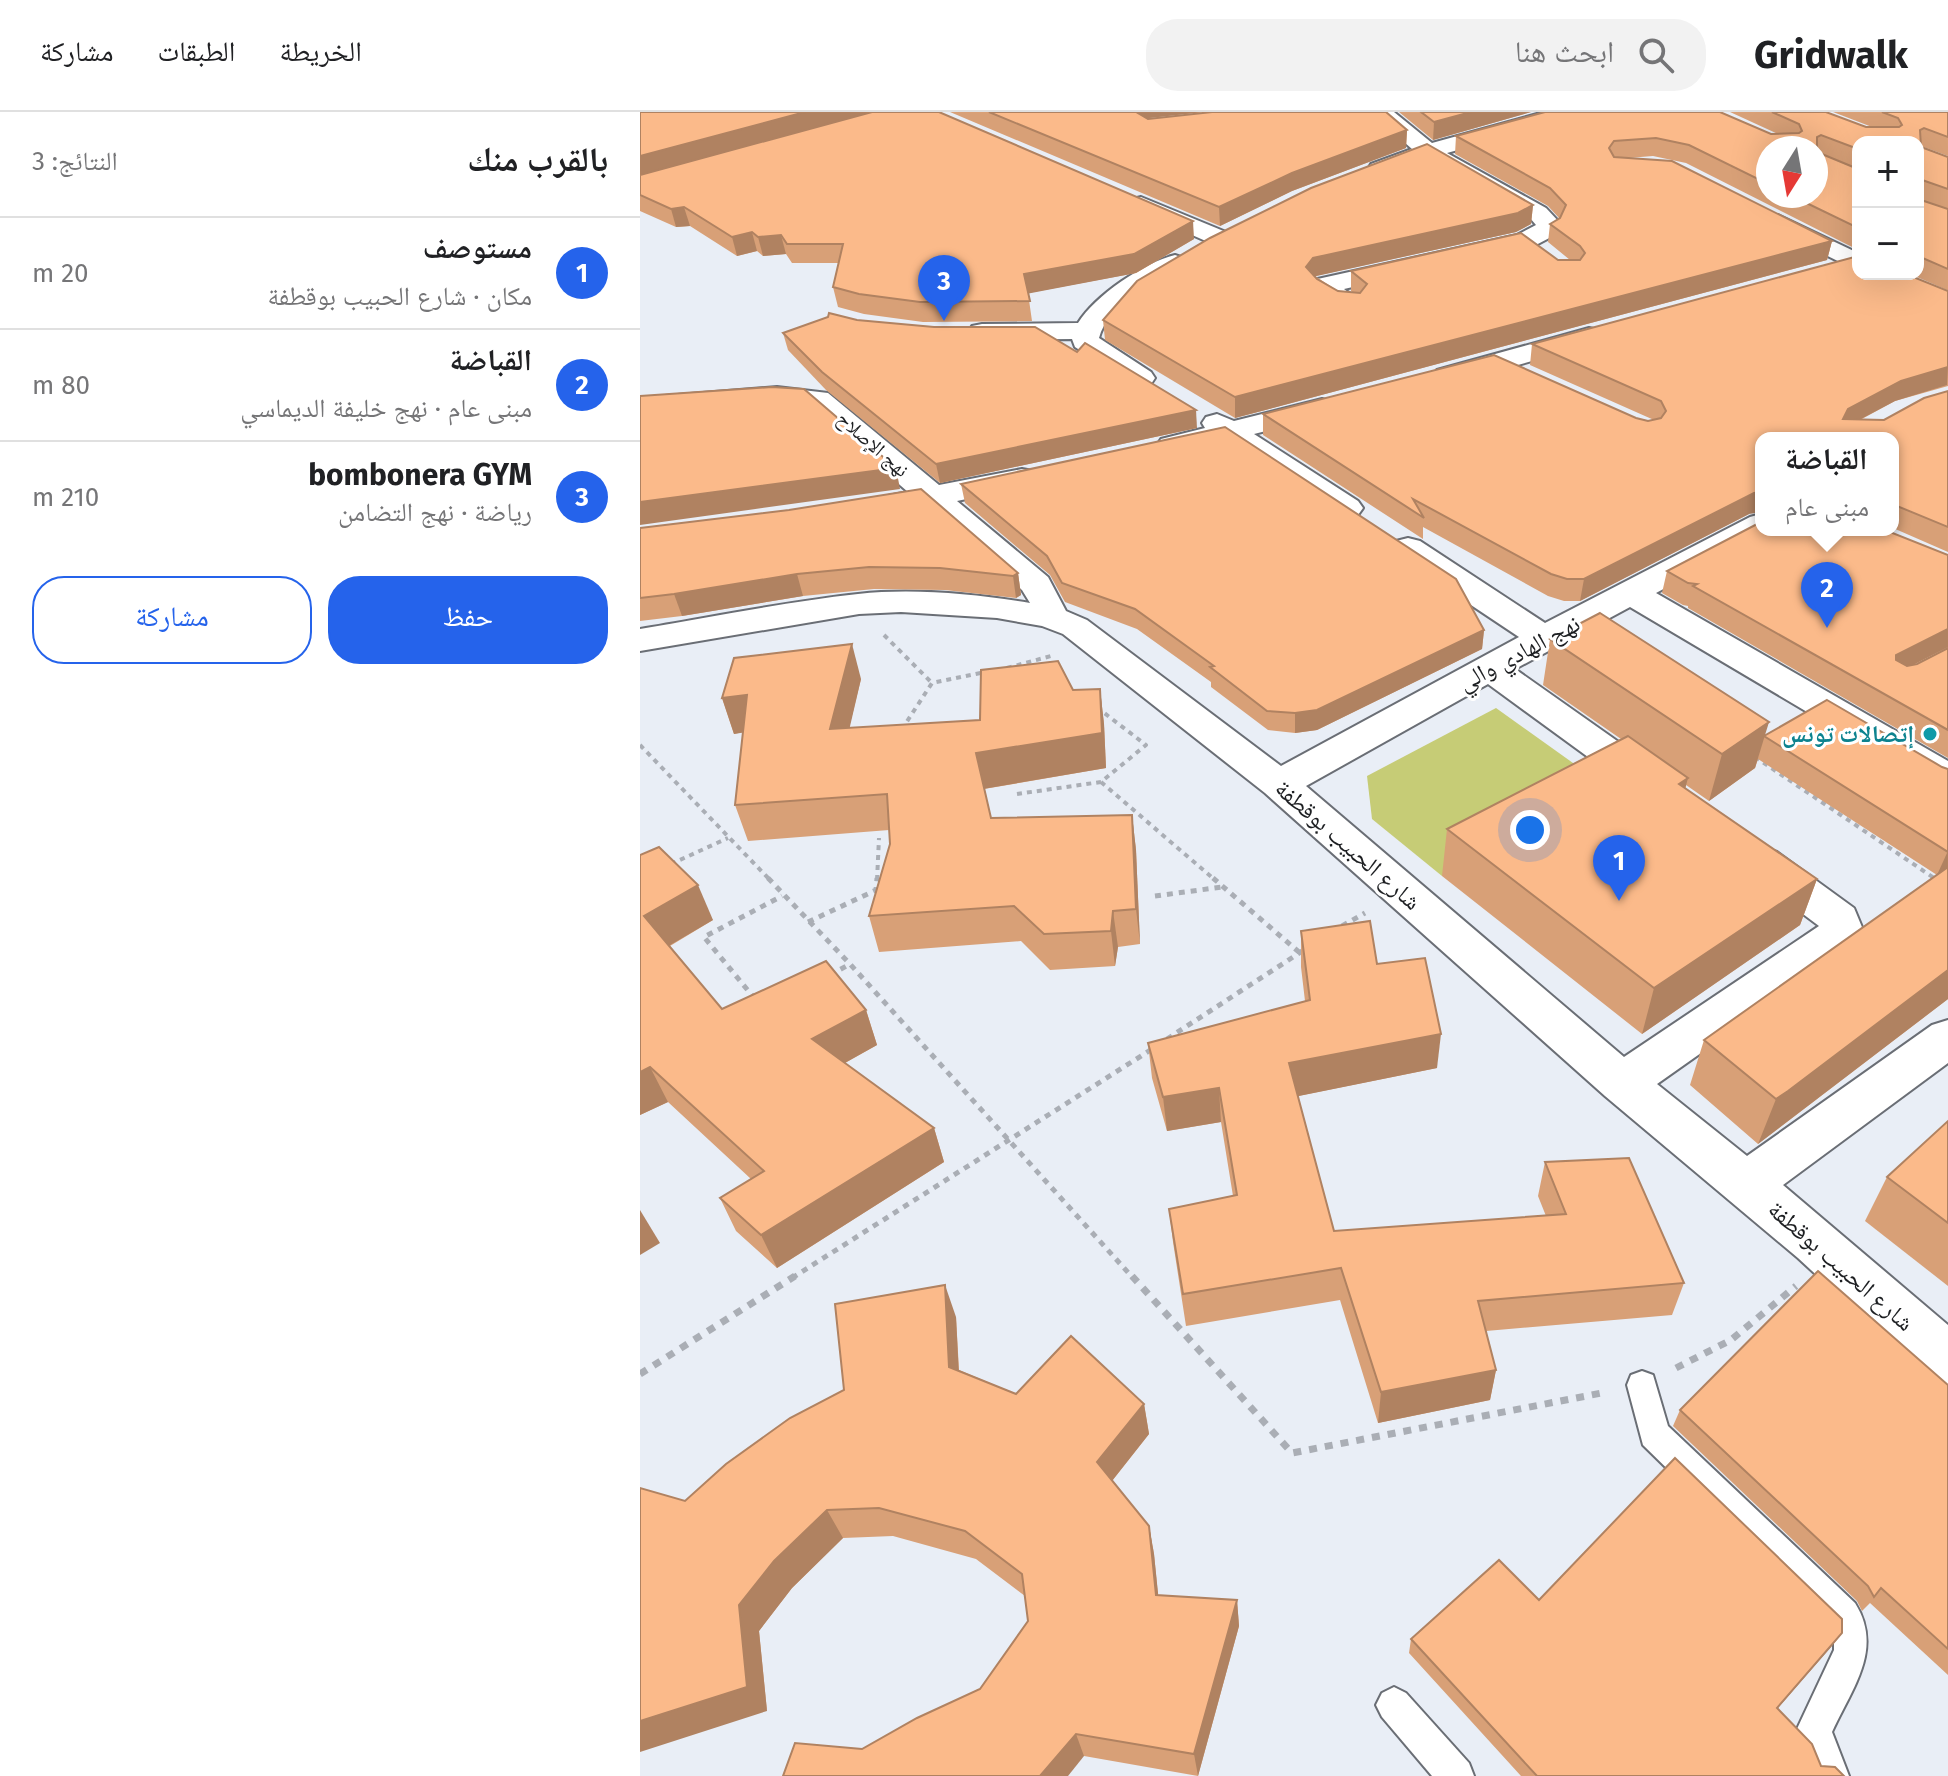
<!DOCTYPE html>
<html lang="ar">
<meta charset="utf-8">
<style>
:root{--surface:#fff;--page:#f2f2f2;--text:#202124;--muted:#757577;--line:#e0e0e0;--accent:#2563eb}
body{margin:0;font-family:"Fira Sans","Noto Naskh Arabic",sans-serif;background:var(--page);color:var(--text);direction:rtl}
.controls{position:absolute;right:24px;top:24px;display:grid;overflow:hidden;border-radius:16px;box-shadow:0 8px 32px #0002}
.controls button{width:72px;height:72px;display:grid;place-items:center;padding:0;border:0;border-bottom:2px solid var(--line);background:var(--surface);color:var(--text);font:40px sans-serif}
.compass{position:absolute;left:1116px;top:24px;width:72px;height:72px;border-radius:50%;background:var(--surface);box-shadow:0 8px 32px #0002;rotate:191deg}
.you{position:absolute;left:890px;top:718px;width:28px;height:28px;margin:-20px;border:6px solid #fff;border-radius:50%;background:#1a73e8;box-shadow:0 0 0 12px #1a73e833}
.badge{display:grid;place-items:center;width:52px;height:52px;border-radius:50%;background:var(--accent);color:#fff;font-size:26px;font-weight:700}
.pin{position:absolute;translate:-50% -66px;filter:drop-shadow(0 2px 4px #0008)}
.pin::after{content:'';position:absolute;top:42px;width:28px;height:24px;background:inherit;clip-path:polygon(0 0,100% 0,50% 100%)}
.popup{position:absolute;left:1115px;top:320px;width:144px;height:104px;box-sizing:border-box;display:grid;place-content:center;border-radius:16px;background:var(--surface);filter:drop-shadow(0 2px 6px #0005);font-size:26px;white-space:nowrap;color:var(--muted)}
.popup b{font-size:30px;color:var(--text)}
.popup::after{content:'';position:absolute;left:50%;top:100%;margin-left:-16px;border:16px solid transparent;border-top-color:var(--surface)}
.list{margin:0;padding:0;list-style:none}
h2{display:flex;justify-content:space-between;align-items:center;height:104px;margin:0;padding:0 32px;font-size:34px}
h2 small{font-size:26px;font-weight:400;color:var(--muted)}
.list li{display:grid;grid-template-columns:52px 1fr auto;gap:24px;align-items:center;box-sizing:border-box;height:112px;padding:0 32px;border-top:2px solid var(--line)}
.list b{display:block;font-size:30px;white-space:nowrap}
.list p{margin:0;font-size:26px;white-space:nowrap;color:var(--muted)}
.list em{font-size:26px;font-style:normal;color:var(--muted)}
.actions{display:flex;gap:16px;padding:24px 32px}
.actions a{flex:1;padding:18px 0;border:2px solid var(--accent);border-radius:32px;text-align:center;font-size:28px;color:var(--accent)}
.actions .main{background:var(--accent);color:#fff}
.icon{flex:none;width:44px;height:44px;fill:none;stroke:currentColor;stroke-width:2;stroke-linecap:round;stroke-linejoin:round}
.map{position:relative;flex:none;width:1308px;height:1664px;overflow:hidden;direction:ltr}
header{display:flex;align-items:center;gap:48px;box-sizing:border-box;height:112px;padding:0 40px;background:var(--surface);border-bottom:2px solid var(--line)}
header strong{font-size:38px}
nav{display:flex;gap:44px;margin-inline-start:auto;font-size:28px}
.search{width:560px;height:72px;background:var(--page);display:flex;align-items:center;gap:20px;box-sizing:border-box;padding:0 28px;border-radius:32px;color:var(--muted);font-size:30px}
main{display:flex}
aside{flex:1;background:var(--surface)}
.map>svg:first-child{display:block}
</style>
<header>
<strong>Gridwalk</strong>
<div class="search"><svg class="icon" aria-label="search" viewBox="0 0 24 24"><circle cx="10" cy="10" r="6"/><path d="M15 15l6 6"/></svg>ابحث هنا</div>
<nav><a>الخريطة</a><a>الطبقات</a><a>مشاركة</a></nav>
</header>
<main>
<div class="map">
<svg width="1308" height="1664" viewBox="0 0 1308 1664">
<rect width="100%" height="100%" fill="#e9eef6"/>
<path fill="#c6cc76" d="M856,596L968,676L802,764L732,707L727,664Z"/>
<g fill="none" stroke-linecap="round" stroke-linejoin="round">
<defs>
<g id="lane">
<path d="M1002,1259L1013,1263L1028,1314L1215,1491C1244,1537 1212,1576 1192,1620L1209,1664H1172L1156,1619L1194,1538V1520L1003,1333L987,1273L991,1263Z"/>
<path d="M754,1575L766,1581L829,1651L834,1664H792L742,1605L736,1593L742,1581Z"/>
</g>
<g id="street">
<path d="M730,0H754L792,31L904,0H939L936,5L807,41L906,96L921,112L915,123L894,134L704,177L723,192L719,198C702,202 680,188 669,174L673,168L877,123L896,113L890,106L786,47L747,62H731L728,57L731,52L772,37Z"/>
<path d="M501,85L586,120L589,125L586,130H568L493,97L489,92L493,87Z"/>
<path d="M1138,103L1218,141V159L1129,115L1126,110L1129,105Z"/>
<path d="M535,143L544,146L548,151L544,156C515,173 468,191 459,226L511,260L515,266L511,272L501,275L491,272L435,235L432,227L342,228L332,226L328,220L332,214L342,212L438,211C456,183 503,151 535,143Z"/>
<path d="M949,216L959,218L963,224L959,230L807,273L797,270L793,264L797,258Z"/>
<path d="M137,275L188,281L299,373L382,357L393,359L398,366L393,373L317,389L408,465L426,499L447,508L641,654L879,525L756,443L751,436L756,429L768,426L780,429L905,511L1110,405L1121,402V418L1132,419L1016,481L1308,649V679L1294,675L990,495L875,557L1024,662L1030,671L1024,680L1010,684L996,680L848,572L666,674L984,945L1179,814L1107,760L1101,750L1107,740L1122,736L1137,740L1214,796L1224,820L1217,831L1017,972L1107,1044L1292,913L1308,908V951L1143,1073L1308,1213V1273L1288,1266L1158,1146L965,984L625,681L423,522L402,514L357,506L261,500L219,502L0,539V517C72,505 145,490 218,482C274,476 335,482 390,491L382,478L286,395L234,406L223,403L218,396L223,389L268,380L170,295L137,293L0,304V286Z"/>
<path d="M682,287L692,290L697,296L692,302L614,322L718,389L723,396L718,403L707,406L696,403L584,329L532,342L521,339L517,333L521,327L565,316L562,311L566,305L577,302L594,309Z"/>
</g>
</defs>
<use href="#lane" stroke="#6a6e75" stroke-width="4"/>
<use href="#street" stroke="#6a6e75" stroke-width="4"/>
<g stroke="#aaaeb5" stroke-width="4" stroke-dasharray="5 5" stroke-linecap="butt">
<path d="M244,523L292,571"/>
<path d="M367,556L411,544"/>
<path d="M260,615L264,614L292,571L345,560"/>
<path d="M0,633L130,768"/>
<path d="M1115,645L1297,768"/>
<path d="M461,670L575,768"/>
<path d="M377,682L461,670L506,633L459,597"/>
<path d="M31,752L88,726"/>
<path d="M237,768L239,726"/>
</g>
<g stroke="#aaaeb5" stroke-width="5" stroke-dasharray="6 6" stroke-linecap="butt">
<path d="M128,766L210,852L493,1166"/>
<path d="M573,766L660,841"/>
<path d="M1294,766L1308,776"/>
<path d="M515,784L582,775"/>
<path d="M168,810L236,778L237,766"/>
<path d="M702,814L725,801"/>
<path d="M190,863L210,852"/>
<path d="M115,887L64,825L142,784"/>
<path d="M527,927L667,836"/>
<path d="M152,1166L512,937"/>
</g>
<g stroke="#aaaeb5" stroke-width="7" stroke-dasharray="8 8" stroke-linecap="butt">
<path d="M492,1164L652,1341L967,1280"/>
<path d="M1036,1256L1091,1228L1156,1174"/>
<path d="M0,1262L155,1164"/>
</g>
<use href="#lane" fill="#fff" fill-rule="evenodd"/>
<use href="#street" fill="#fff" fill-rule="evenodd"/>
</g>
<g fill="#d8a077" fill-rule="evenodd">
<path d="M0,0L554,127L496,161L388,181L392,209L283,210L224,202L198,195L193,175L199,151H152L146,142L123,144L117,139L97,144L50,114L36,115L0,99Z"/>
<path d="M310,0H564L509,6L767,18L766,36L652,79L580,114Z"/>
<path d="M759,0H891L793,28Z"/>
<path d="M1090,0H1186L1226,15H1232L1193,0H1308V44L1281,34L1308,45V274L1255,289L1220,308H1244L1308,279V440L1253,416V326H1121L1109,402L940,489H924L908,484L783,415V427L623,323V302L996,306L1008,309L1014,308L890,253L892,232L1307,178L1270,162H1278V30H1218V138L1046,51L1013,44L988,46L1192,129L1187,148L595,306L465,228L463,208L893,93L891,112L876,120L675,164L698,179L713,181L711,179V159L930,148L908,130L910,112L919,106L908,94L815,42L816,24L1138,22ZM1128,36L1176,84H1128Z"/>
<path d="M143,221L557,316L300,371L186,278L148,238Z"/>
<path d="M321,372L844,518L842,537L677,618L655,621L628,618L571,575V570L497,517L425,490L410,463L325,391Z"/>
<path d="M0,416L378,461L381,483L376,486L305,478L234,477L163,484L42,504L0,509Z"/>
<path d="M1027,459L1308,535L1273,553L1277,552L1308,536V646L1048,496V494L1043,493L1022,481Z"/>
<path d="M910,527L1125,624L1308,657V887L1118,1032L1050,973L1064,928L1297,763L1118,647L1115,656L1069,689L1046,673L1045,676L1177,767L1160,813L1002,922L802,764L807,717L981,627L903,573Z"/>
<path d="M221,567L209,616L340,608L433,578L460,577L464,612L466,656L344,677L351,706L492,703L496,738L500,832L478,835L475,854L410,858L381,829L239,840L229,804L250,732L249,718L108,729L95,693L103,620L94,622L82,586Z"/>
<path d="M0,743L73,808L30,834L82,897L226,898L237,933L205,951L294,1016L304,1050L137,1156L96,1119L80,1086L111,1067L28,990L0,1003Z"/>
<path d="M661,819L737,852L797,956L658,984L694,1119L906,1104L898,1084L905,1050L1044,1171L1032,1203L846,1219L856,1258L850,1288L738,1311L700,1188L546,1214L533,1130L529,1097L593,1084L581,1010L527,1019L512,966L508,931L665,889L661,855Z"/>
<path d="M1308,1009V1174L1225,1109L1247,1065Z"/>
<path d="M316,1205L319,1258L376,1282L504,1292L509,1322L472,1369L509,1414L514,1442L518,1483L597,1488L599,1514L558,1664L444,1644L222,1637L340,1577L388,1509L385,1484L336,1447L253,1424L203,1426L152,1476L119,1519L127,1599L45,1389L204,1278Z"/>
<path d="M1308,1273V1563L1230,1491L1222,1499L1217,1489L1033,1314L1040,1298Z"/>
<path d="M899,1488L1202,1521L1138,1596L1181,1654L1204,1664H881L769,1541L771,1527Z"/>
</g>
<g fill="#b08261">
<path d="M165,0H233L0,64V44Z"/>
<path d="M494,0H564L509,6L495,16Z"/>
<path d="M831,0H891L793,28L794,10Z"/>
<path d="M767,18L766,36L652,79L580,114L579,95L652,61Z"/>
<path d="M893,93L891,112L876,120L672,165L666,155L673,146Z"/>
<path d="M44,95L50,114L36,115L31,97Z"/>
<path d="M553,109L554,127L496,161L386,182L384,162Z"/>
<path d="M112,120L117,139L97,144L92,125Z"/>
<path d="M141,123L146,142L123,144L118,125Z"/>
<path d="M1192,129L1187,148L595,306V285Z"/>
<path d="M1308,255L1307,273L1255,289L1202,317L1203,307L1208,297L1261,269Z"/>
<path d="M556,298L557,316L300,371L296,352Z"/>
<path d="M256,356L260,377L0,413V390Z"/>
<path d="M1121,380V400L1109,402L940,489L944,467L1114,381Z"/>
<path d="M378,461L381,483L376,486L373,464Z"/>
<path d="M157,462L163,484L42,504L34,482Z"/>
<path d="M1308,517V535L1249,565L1256,543Z"/>
<path d="M844,518L842,537L677,618L655,621V601Z"/>
<path d="M212,532L221,567L201,653L190,617Z"/>
<path d="M460,577L464,612L466,656L343,677L336,641Z"/>
<path d="M107,583L119,618L94,622L82,586Z"/>
<path d="M1129,610L1115,656L1069,689L1082,642Z"/>
<path d="M1048,666L1036,712L1039,672Z"/>
<path d="M492,703L496,738L500,832L496,797Z"/>
<path d="M1308,740V756L1297,763L1307,741Z"/>
<path d="M1177,767L1160,813L1002,922L1014,876Z"/>
<path d="M58,773L73,808L20,839L4,804Z"/>
<path d="M473,799L478,835L475,854L471,819Z"/>
<path d="M1308,858V887L1118,1032L1136,987Z"/>
<path d="M226,898L237,933L185,962L172,927Z"/>
<path d="M801,922L797,956L649,986V951Z"/>
<path d="M10,955L28,990L0,1003V960Z"/>
<path d="M579,976L581,1010L527,1019L523,985Z"/>
<path d="M294,1016L304,1050L137,1156L121,1123Z"/>
<path d="M0,1098L20,1131L0,1143Z"/>
<path d="M305,1173L316,1205L320,1285L309,1255Z"/>
<path d="M856,1258L850,1288L738,1311L741,1280Z"/>
<path d="M504,1292L509,1322L464,1379L457,1350Z"/>
<path d="M187,1398L203,1426L152,1476L119,1519L127,1599L0,1640V1609L99,1493L134,1449Z"/>
<path d="M509,1414L514,1442L521,1510L516,1483Z"/>
<path d="M597,1488L599,1514L558,1664L554,1642Z"/>
<path d="M1202,1521L1191,1535L1127,1608L1137,1596Z"/>
<path d="M436,1622L444,1644L428,1664H400Z"/>
</g>
<g fill="#fbba8a" stroke="#b08261" stroke-width="2">
<path d="M0,0H165L0,44Z"/>
<path d="M232,0H299L553,109L494,142L384,162L390,189L280,190L219,182L193,175L203,132H147L141,123L118,125L112,120L92,125L44,95L31,97L0,83V63Z"/>
<path d="M349,0H496L508,7L572,0H746L767,18L652,61L579,95Z"/>
<path d="M781,0H831L794,10Z"/>
<path d="M905,0H1080L1131,22L1159,21L1162,19L1159,12L1132,0H1186L1226,15H1259L1262,13L1258,6L1242,0H1308V25L1284,16L1280,18L1281,35L1308,45V77L1282,68L1281,88L1308,97V157L1278,144V30H1218V37L1181,23L1177,25V40L1218,57V116L1152,84H1176V36H1128V72L1049,33L1016,26L974,29L969,36L974,45L1032,49L1192,129L595,285L463,208L497,169L570,126L671,76L787,32L893,93L878,101L673,146L666,155L677,167L698,179L720,181L727,172L711,159L881,121L918,148H940L945,141L940,134L910,112L920,106L926,93L910,76L816,24Z"/>
<path d="M1218,144V162H1266L1308,179V255L1261,269L1208,297L1203,307L1244,308L1284,286L1308,279V415L1257,394H1253V326H1121V380L1114,381L944,467H927L911,462L773,387L784,406L623,302L854,243L996,306L1008,309L1021,306L1026,299L1021,289L892,232Z"/>
<path d="M189,201L217,208L294,215H395L437,240L445,231L556,298L296,352L182,260L143,221L188,205Z"/>
<path d="M132,275L164,277L256,356L0,390V284Z"/>
<path d="M585,315L816,467L844,518L677,598L655,601L627,599L570,555L574,554L495,497L422,471L407,444L321,372Z"/>
<path d="M281,377L378,461L373,464L300,456L229,455L157,462L34,482L0,486V416L149,398Z"/>
<path d="M1121,410V418H1245L1308,443V517L1256,543V548L1267,554L1277,552L1308,536V618L1053,474L1057,472L1048,471L1027,459Z"/>
<path d="M960,501L1129,610L1082,642L910,527Z"/>
<path d="M212,532L190,617L340,608L341,558L418,549L433,578L460,577L462,621L336,641L351,706L492,703L496,797L473,799L471,819L404,822L374,794L229,804L250,732L247,682L95,693L107,583L82,586L94,546Z"/>
<path d="M1187,588L1302,655L1308,657V740L1124,624Z"/>
<path d="M988,624L1048,666L1039,672L1177,767L1014,876L807,717Z"/>
<path d="M19,735L58,773L4,804L82,897L186,849L226,898L172,927L294,1016L121,1123L80,1086L124,1059L10,955L0,960V743Z"/>
<path d="M1308,755V858L1148,979L1136,987L1064,928Z"/>
<path d="M730,809L737,852L785,846L801,922L649,951L694,1119L926,1102L905,1050L989,1046L1044,1171L838,1189L856,1258L741,1280L701,1156L543,1182L529,1097L597,1083L579,976L523,985L508,931L670,888L661,819Z"/>
<path d="M1308,1009V1111L1247,1065Z"/>
<path d="M1178,1159L1308,1273V1537L1241,1476L1234,1485L1228,1474L1040,1298Z"/>
<path d="M305,1173L309,1255L376,1282L431,1224L504,1292L457,1350L509,1414L516,1483L597,1488L554,1642L436,1622L400,1664H143L155,1631L222,1637L277,1606L340,1577L388,1509L382,1462L325,1419L239,1396L187,1398L134,1449L99,1493L107,1575L0,1609V1376L45,1389L86,1352L150,1306L204,1278L195,1192Z"/>
<path d="M1035,1346L1202,1507V1521L1137,1596L1172,1632L1181,1654L1195,1655L1204,1664H897L771,1527L859,1448L899,1488Z"/>
</g>
<circle fill="#0f9aa8" stroke="#fff" stroke-width="3" cx="1290" cy="622" r="8"/>
<g text-anchor="middle" stroke-width="6" stroke-linejoin="round" paint-order="stroke">
<g font-size="20" fill="#1d1f22" stroke="#fff">
<text transform="translate(233 332) rotate(41)" y="7">نهج الإصلاح</text>
</g>
<g font-size="24" fill="#1d1f22" stroke="#fff">
<text transform="translate(879 541) rotate(-28)" y="8">نهج الهادي والي</text>
<text transform="translate(708 733) rotate(41)" y="8">شارع الحبيب بوقطفة</text>
<text transform="translate(1201 1154) rotate(41)" y="8">شارع الحبيب بوقطفة</text>
</g>
<g font-size="24" font-weight="bold" fill="#0d838f" stroke="#fff" text-anchor="end">
<text x="1274" y="630">إتصالات تونس</text>
</g>
</g>
</svg>
<div class="controls">
<button>+</button>
<button>−</button>
</div>
<svg class="compass" viewBox="-18 -18 36 36"><path d="M0-13l5 13h-10z" fill="#e53935"/><path d="M0 13l5-13h-10z" fill="#757577"/></svg>
<div class="you"></div>
<div class="pin badge" style="left:979px;top:789px">1</div>
<div class="pin badge" style="left:1187px;top:516px">2</div>
<div class="popup"><b>القباضة</b>مبنى عام</div>
<div class="pin badge" style="left:304px;top:209px">3</div>
</div>
<aside>
<h2>بالقرب منك<small>النتائج: 3</small></h2>
<ul class="list">
<li><span class="badge">1</span><div><b>مستوصف</b><p>مكان · شارع الحبيب بوقطفة</p></div><em>20 m</em></li>
<li><span class="badge">2</span><div><b>القباضة</b><p>مبنى عام · نهج خليفة الديماسي</p></div><em>80 m</em></li>
<li><span class="badge">3</span><div><b>bombonera GYM</b><p>رياضة · نهج التضامن</p></div><em>210 m</em></li>
</ul>
<div class="actions"><a class="main">حفظ</a><a>مشاركة</a></div>
</aside>
</main>
